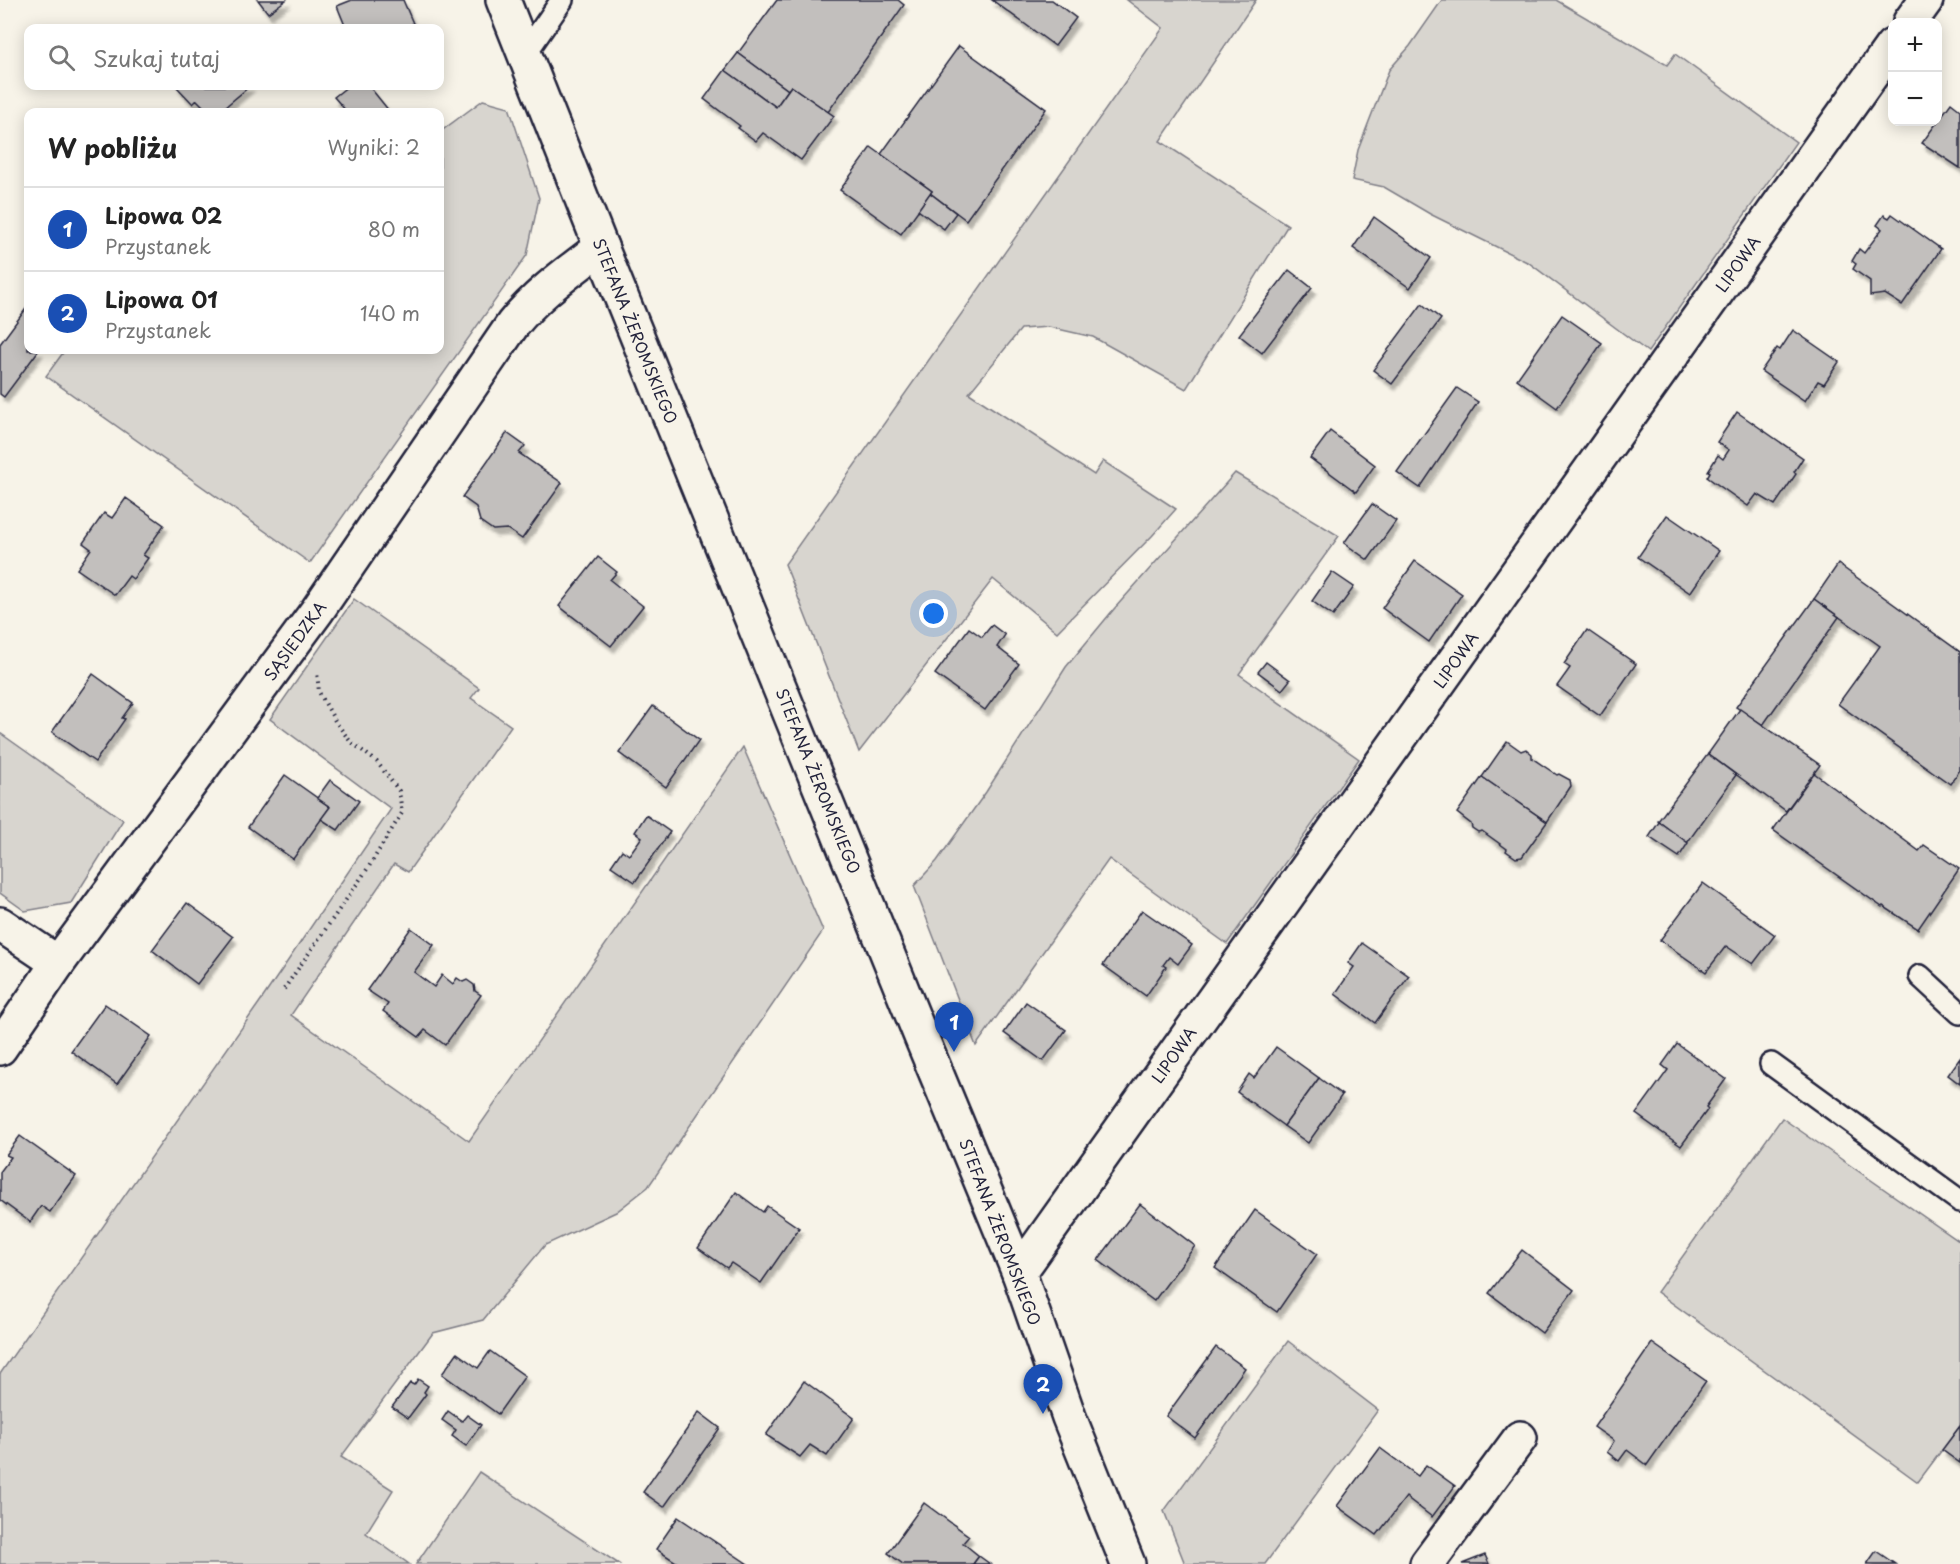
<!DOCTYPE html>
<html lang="pl">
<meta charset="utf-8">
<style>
:root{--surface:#fff;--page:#f6f6f6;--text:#222;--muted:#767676;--line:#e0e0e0;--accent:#c8321e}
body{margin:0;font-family:"Playpen Sans",sans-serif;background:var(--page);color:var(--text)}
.controls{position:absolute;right:18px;top:18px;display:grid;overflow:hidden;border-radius:12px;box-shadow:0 3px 15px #0003}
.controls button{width:54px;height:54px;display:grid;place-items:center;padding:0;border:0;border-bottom:2px solid var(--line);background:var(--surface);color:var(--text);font:30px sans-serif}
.you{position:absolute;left:934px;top:614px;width:21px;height:21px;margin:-15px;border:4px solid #fff;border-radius:50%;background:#1a73e8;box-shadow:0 0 0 9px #1a73e833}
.badge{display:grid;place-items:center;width:39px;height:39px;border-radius:50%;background:var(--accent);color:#fff;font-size:20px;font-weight:700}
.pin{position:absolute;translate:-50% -50px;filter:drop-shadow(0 2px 3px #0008)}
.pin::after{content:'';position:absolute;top:32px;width:21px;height:18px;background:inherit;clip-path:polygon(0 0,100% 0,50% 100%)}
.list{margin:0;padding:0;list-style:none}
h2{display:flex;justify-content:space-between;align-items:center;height:78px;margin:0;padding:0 24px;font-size:26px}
h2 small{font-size:20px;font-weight:400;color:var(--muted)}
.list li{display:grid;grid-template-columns:39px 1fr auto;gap:18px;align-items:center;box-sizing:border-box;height:84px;padding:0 24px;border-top:2px solid var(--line)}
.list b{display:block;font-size:22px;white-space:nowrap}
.list p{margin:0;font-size:20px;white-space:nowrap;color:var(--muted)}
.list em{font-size:20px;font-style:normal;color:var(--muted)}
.icon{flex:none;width:33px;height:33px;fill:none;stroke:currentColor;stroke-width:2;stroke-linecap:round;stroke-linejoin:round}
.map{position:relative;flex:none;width:1960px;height:1564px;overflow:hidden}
.search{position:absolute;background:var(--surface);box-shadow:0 3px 15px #0003;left:24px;top:24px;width:420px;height:66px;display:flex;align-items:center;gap:15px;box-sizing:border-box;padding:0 21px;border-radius:12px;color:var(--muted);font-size:22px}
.panel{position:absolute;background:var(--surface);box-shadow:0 3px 15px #0003;left:24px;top:108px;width:420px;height:246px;border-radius:12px}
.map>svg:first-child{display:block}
</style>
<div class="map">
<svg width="1960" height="1564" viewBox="0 0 1960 1564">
<defs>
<filter id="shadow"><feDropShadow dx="3.5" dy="6" stdDeviation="1.5" flood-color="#0004"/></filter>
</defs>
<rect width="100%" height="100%" fill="#f7f3e8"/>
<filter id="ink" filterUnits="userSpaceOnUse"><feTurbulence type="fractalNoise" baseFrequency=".0167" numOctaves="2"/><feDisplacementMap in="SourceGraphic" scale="12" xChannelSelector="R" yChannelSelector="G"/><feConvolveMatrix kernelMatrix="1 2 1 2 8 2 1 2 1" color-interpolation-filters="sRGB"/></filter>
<g filter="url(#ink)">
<g fill="#d8d5cf" stroke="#7d7c85" stroke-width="1.5">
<path d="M1127,0H1256L1160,141L1288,225L1186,389L1093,337L1049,327L1021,329L969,393L1094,475L1103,461L1176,509L1152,536L1057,632L993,579L859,752L785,564L1163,28Z"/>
<path d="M1442,0H1556L1667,65L1675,54L1796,142L1648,352L1529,263L1430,214L1384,187L1352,180L1358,150L1389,70L1410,46Z"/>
<path d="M483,100L509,107L539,198L527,255L310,563L46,376L65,350H440V132Z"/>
<path d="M1235,473L1339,536L1239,674L1359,759L1227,944L1109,859L976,1046L914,886L937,861L986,792L1066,667L1114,609Z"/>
<path d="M354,599L479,688L471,698L511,726L408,872L394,864L291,1015L469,1141L743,747L823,931L648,1187L616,1212L545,1245L483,1320L433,1333L341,1457L393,1490L366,1533L409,1564H0V1374L264,996L391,809L270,719Z"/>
<path d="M0,733L123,820L71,903L25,911L0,893Z"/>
<path d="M1782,1118L1960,1242V1426L1918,1482L1657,1292Z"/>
<path d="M1288,1341L1378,1410L1265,1564H1185L1164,1511Z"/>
<path d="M479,1472L619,1564H416Z"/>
</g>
<g fill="#c2bfbd" stroke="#22223b" stroke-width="1.5" filter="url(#shadow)">
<path d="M258,0H286L268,13Z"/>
<path d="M352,0H403L415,28H346L337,6Z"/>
<path d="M777,0H898L904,5L828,112L791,86L788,90L738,53Z"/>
<path d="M992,0H1052L1076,18L1055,46Z"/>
<path d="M959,46L1046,109L966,220L930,193L932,191L881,154Z"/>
<path d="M738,53L788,90L776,107L725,70Z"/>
<path d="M725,70L776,107L791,86L834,116L801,160L763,133L756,141L738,128L740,126L704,99Z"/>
<path d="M176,86H250L219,112H209L197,100L193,104Z"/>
<path d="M348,86H369L390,112H347L334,97Z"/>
<path d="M1951,103L1960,110V168L1922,143Z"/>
<path d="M871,147L932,191L901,234L840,190Z"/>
<path d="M930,193L956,213L944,229L918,210Z"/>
<path d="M1892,214L1941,249L1902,305L1885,294L1870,296V281L1853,269L1856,264L1852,261L1859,249L1864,253L1882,229L1877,225L1884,215L1889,218Z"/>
<path d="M1374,217L1431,258L1410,288L1353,248Z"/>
<path d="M1289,270L1312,288L1262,353L1239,335Z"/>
<path d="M1422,304L1441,319L1392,384L1373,370Z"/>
<path d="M28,306V350H39L4,397L0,394V344Z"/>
<path d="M1562,315L1602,343L1557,408L1517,379Z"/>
<path d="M1793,330L1839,362L1824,384L1818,381L1805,401L1761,371L1777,348L1780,350Z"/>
<path d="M1457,388L1478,402L1420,488L1397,472Z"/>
<path d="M1737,412L1803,458L1794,472L1796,474L1775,505L1757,494L1748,506L1707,477L1710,472L1708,471L1718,455L1723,459L1729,450L1717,442Z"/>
<path d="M1330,431L1375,465L1356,492L1310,458Z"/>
<path d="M507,433L525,446L519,453L562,483L522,539L507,529L493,530L480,521L476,507L462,497Z"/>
<path d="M126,498L164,525L143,555L148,558L133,579L129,576L115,595L77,569L91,549L83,543L104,513L112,518Z"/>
<path d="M1372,504L1396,521L1368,560L1344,543Z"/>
<path d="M1667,515L1719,551L1690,593L1638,557Z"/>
<path d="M598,557L617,572L610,580L643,606L611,646L559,606Z"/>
<path d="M1415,561L1462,594L1429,642L1382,608Z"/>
<path d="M1838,564L1960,652V770L1950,784L1838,704L1880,646L1814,599Z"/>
<path d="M1332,572L1354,587L1333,616L1312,601Z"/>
<path d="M1814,599L1839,617L1763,725L1736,707Z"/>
<path d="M992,625L1005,635L997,647L1019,664L985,710L935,674L969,628L982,637Z"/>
<path d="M1587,630L1636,664L1600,716L1557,686L1570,668L1564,664Z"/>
<path d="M1266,662L1290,680L1282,690L1258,672Z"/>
<path d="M93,674L133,703L122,718L125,719L95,762L52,732Z"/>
<path d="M653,706L699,740L666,787L619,753Z"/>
<path d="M1740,709L1820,765L1786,811L1708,754Z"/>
<path d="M1507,741L1521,751L1526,749L1532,754V758L1557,775L1559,774L1570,780L1571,786L1547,822L1482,777Z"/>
<path d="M1708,754L1736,775L1687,843L1658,821Z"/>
<path d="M1814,773L1919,851L1924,845L1959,869L1918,929L1883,906L1882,907L1773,830Z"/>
<path d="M285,775L330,807L293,859L248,827Z"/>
<path d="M1482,777L1547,822L1522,857L1516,858L1506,851L1507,849L1482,831L1478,832L1472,828L1471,824L1457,813Z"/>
<path d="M330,780L359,801L338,830L321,819L330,807L317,798Z"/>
<path d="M646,815L670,832L635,882L611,866L622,850L629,855L642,837L635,832Z"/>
<path d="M1659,822L1688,843L1679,857L1649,837Z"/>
<path d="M1703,883L1775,935L1753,964L1726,946L1706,972L1660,940Z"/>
<path d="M187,903L233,937L197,984L152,950Z"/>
<path d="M1142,910L1192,945L1178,964L1169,957L1163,965L1166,967L1146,996L1103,965Z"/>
<path d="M411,928L434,945L414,972L434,987L442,975L453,984L457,978L463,982L467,980L474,985L475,991L481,995L445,1045L425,1030L419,1037L383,1011L388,1004L367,990Z"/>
<path d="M1362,943L1409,976L1375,1023L1335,994L1354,967L1348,963Z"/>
<path d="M1026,1002L1066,1030L1043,1061L1004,1033Z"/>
<path d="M105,1004L151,1036L117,1084L71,1051Z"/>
<path d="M1677,1044L1726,1079L1706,1107L1708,1109L1681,1146L1636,1114L1668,1070L1662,1065Z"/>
<path d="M1276,1047L1319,1078L1284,1126L1237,1092L1249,1074L1254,1078Z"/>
<path d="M1960,1058V1084L1948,1075Z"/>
<path d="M1319,1078L1342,1095L1308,1143L1284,1126Z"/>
<path d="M20,1136L76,1176L50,1212L41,1206L30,1222L0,1200V1172L11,1157L6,1155Z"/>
<path d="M736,1192L763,1212L767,1206L799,1228L761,1283L731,1263L727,1268L698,1248Z"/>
<path d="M1140,1204L1195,1246L1154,1301L1098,1260Z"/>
<path d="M1255,1210L1317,1254L1277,1312L1215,1268Z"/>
<path d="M1522,1250L1574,1290L1542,1333L1489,1293Z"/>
<path d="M1652,1343L1706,1381L1647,1465L1627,1450L1619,1461L1607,1452L1614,1441L1594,1427Z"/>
<path d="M1216,1347L1245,1368L1195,1438L1166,1416Z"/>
<path d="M490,1351L525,1376L498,1414L442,1374L457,1353L478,1368Z"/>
<path d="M418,1379L428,1386L424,1392L426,1394L408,1418L392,1407L410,1383L414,1385Z"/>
<path d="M804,1381L854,1418L827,1456L810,1445L800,1457L766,1435Z"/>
<path d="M448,1411L462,1421L467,1415L481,1425L466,1446L452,1436L456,1430L442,1420Z"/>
<path d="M699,1412L720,1428L664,1507L643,1492Z"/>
<path d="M1960,1426V1463L1942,1450Z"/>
<path d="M1380,1448L1418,1476L1426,1465L1455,1486L1432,1517L1406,1497L1377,1535L1337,1506Z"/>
<path d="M924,1503L969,1536L963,1543L979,1556L973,1564H903L888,1553Z"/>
<path d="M678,1517L748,1564H679L656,1549Z"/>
<path d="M1876,1551L1895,1564H1867Z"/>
<path d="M1485,1555L1489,1564H1462Z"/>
<path d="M979,1556L990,1564H973Z"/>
</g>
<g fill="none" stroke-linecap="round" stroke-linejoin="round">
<defs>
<g id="lane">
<path d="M525,54L562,0"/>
<path d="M1920,976L1960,1013"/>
<path d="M1771,1064L1960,1201"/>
</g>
<g id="street">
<path d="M1910,22L1926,0"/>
<path d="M0,924L58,963"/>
<path d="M0,1048L58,963L317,611L513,324C538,293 570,271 601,247"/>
<path d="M1019,1273L1892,46"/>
<path d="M1427,1564L1520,1438"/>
</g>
<path id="secondary" d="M503,0L601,247L922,1039L1019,1273L1069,1417L1128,1564"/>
</defs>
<use href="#lane" stroke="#22223b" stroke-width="26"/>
<use href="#street" stroke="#22223b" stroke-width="38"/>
<use href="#secondary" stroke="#22223b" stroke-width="38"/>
<path stroke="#22223b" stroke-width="4" stroke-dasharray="1.5 4.5" stroke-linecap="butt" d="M284,989L368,868L402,813L399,791L377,762L350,741L335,721L319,692L317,672"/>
<use href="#lane" stroke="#f7f3e8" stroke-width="21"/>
<use href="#street" stroke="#f7f3e8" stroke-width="33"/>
<use href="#secondary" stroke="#f7f3e8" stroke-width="33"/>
</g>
</g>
<g text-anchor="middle" stroke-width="4.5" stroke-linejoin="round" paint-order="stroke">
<g font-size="16" fill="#22223b" stroke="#f7f3e8">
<text transform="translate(1738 264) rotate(-55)" y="6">LIPOWA</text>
<text transform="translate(635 331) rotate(68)" y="6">STEFANA ŻEROMSKIEGO</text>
<text transform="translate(295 641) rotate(-54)" y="6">SĄSIEDZKA</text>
<text transform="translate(1456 660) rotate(-55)" y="6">LIPOWA</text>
<text transform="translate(818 781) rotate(68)" y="6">STEFANA ŻEROMSKIEGO</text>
<text transform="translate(1174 1055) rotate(-55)" y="6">LIPOWA</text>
<text transform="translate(1000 1232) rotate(69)" y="6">STEFANA ŻEROMSKIEGO</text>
</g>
</g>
</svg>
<div class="controls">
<button>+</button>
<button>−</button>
</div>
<div class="you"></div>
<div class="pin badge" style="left:954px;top:1052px;background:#1a4fb4">1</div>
<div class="pin badge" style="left:1043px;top:1414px;background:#1a4fb4">2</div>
<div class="search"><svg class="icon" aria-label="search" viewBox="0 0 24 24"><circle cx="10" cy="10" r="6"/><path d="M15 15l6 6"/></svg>Szukaj tutaj</div>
<section class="panel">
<h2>W pobliżu<small>Wyniki: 2</small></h2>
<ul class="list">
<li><span class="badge" style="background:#1a4fb4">1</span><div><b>Lipowa 02</b><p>Przystanek</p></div><em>80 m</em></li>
<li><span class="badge" style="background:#1a4fb4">2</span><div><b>Lipowa 01</b><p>Przystanek</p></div><em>140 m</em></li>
</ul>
</section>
</div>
